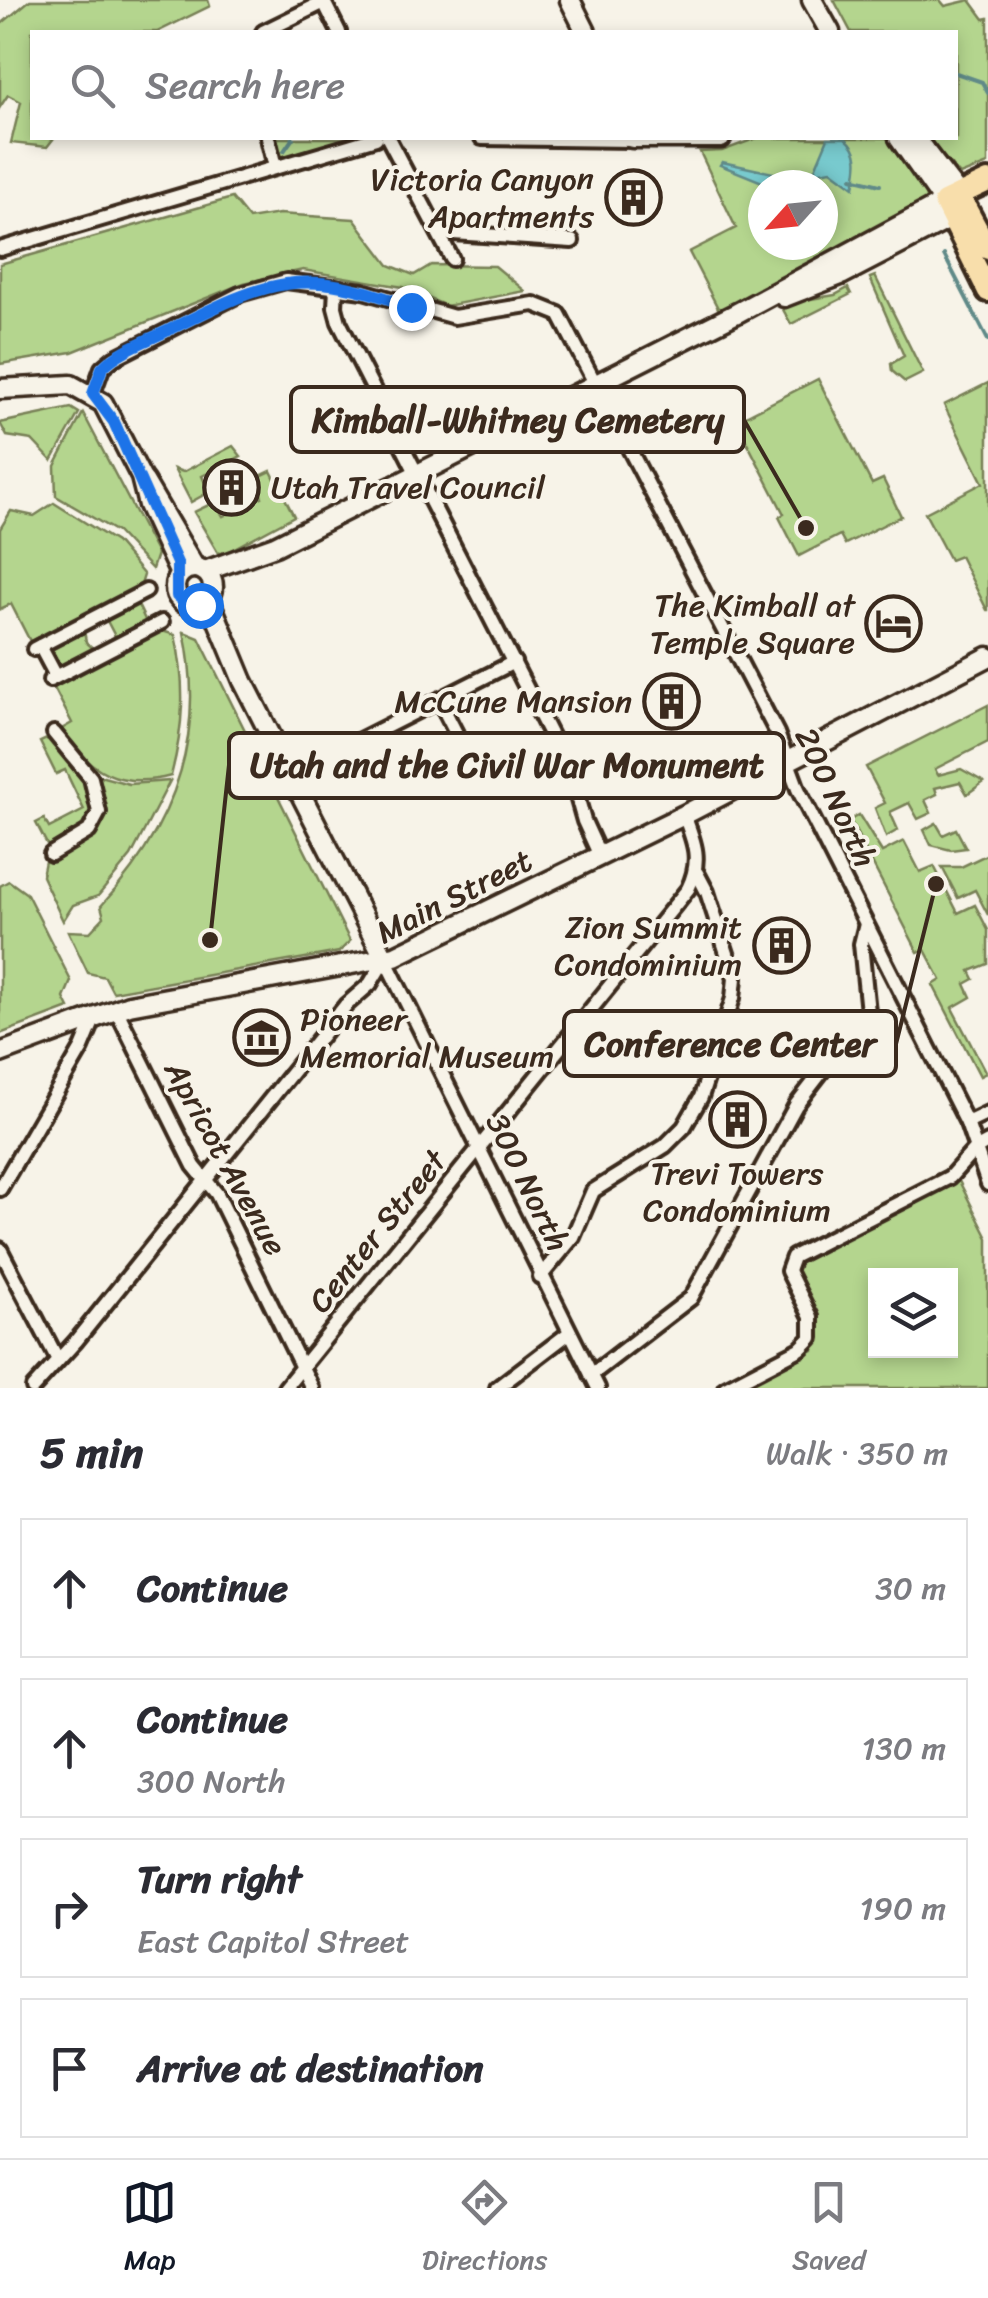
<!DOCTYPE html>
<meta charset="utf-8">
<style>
:root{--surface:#fff;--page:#f2f2f3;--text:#2b2b33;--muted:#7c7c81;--line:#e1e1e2;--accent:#111827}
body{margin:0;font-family:Sriracha,sans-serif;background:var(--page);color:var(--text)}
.controls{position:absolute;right:30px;bottom:30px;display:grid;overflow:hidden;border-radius:0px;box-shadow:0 5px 15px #0003}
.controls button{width:90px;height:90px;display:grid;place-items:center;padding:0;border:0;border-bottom:2px solid var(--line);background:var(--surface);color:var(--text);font:50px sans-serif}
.compass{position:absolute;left:748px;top:170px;width:90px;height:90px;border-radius:50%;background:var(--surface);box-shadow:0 5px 15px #0003;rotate:243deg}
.stop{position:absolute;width:30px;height:30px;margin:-22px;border:8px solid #1a73e8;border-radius:50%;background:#fff}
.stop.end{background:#1a73e8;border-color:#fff;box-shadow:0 2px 10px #0008}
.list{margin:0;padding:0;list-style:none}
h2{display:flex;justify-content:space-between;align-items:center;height:130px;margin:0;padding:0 40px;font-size:42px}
h2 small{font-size:32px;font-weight:400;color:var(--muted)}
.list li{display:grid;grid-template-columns:65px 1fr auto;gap:30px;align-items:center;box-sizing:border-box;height:140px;margin:0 20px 20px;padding:0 20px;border:2px solid var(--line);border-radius:0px}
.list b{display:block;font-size:38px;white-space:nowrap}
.list p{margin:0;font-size:32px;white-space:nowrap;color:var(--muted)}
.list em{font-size:32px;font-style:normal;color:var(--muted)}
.icon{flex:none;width:55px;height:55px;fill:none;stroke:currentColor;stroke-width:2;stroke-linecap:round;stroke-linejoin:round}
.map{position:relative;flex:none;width:988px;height:1388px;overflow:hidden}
.search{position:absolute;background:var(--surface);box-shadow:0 5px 15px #0003;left:30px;right:30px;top:30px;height:110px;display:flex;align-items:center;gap:25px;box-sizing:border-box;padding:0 35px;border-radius:0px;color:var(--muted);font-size:38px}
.sheet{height:770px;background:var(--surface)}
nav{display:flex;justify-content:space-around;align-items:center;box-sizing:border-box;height:140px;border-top:2px solid var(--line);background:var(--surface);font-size:28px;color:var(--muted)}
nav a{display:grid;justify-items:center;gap:5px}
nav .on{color:var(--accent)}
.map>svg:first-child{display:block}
</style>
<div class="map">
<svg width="988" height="1388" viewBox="0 0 988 1388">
<rect width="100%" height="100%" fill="#f7f3e8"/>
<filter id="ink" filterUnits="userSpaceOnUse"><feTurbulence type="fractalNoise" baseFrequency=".01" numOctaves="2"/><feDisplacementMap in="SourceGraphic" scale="20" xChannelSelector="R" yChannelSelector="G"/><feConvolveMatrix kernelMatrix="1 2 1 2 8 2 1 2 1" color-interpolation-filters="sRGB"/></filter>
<g filter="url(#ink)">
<g fill="#b4d58e" stroke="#788056" stroke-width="2.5" fill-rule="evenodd">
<path d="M30,0H208L210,6L157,32H32V138H54L47,147L11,143L21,102L8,95L0,107V25Z"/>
<path d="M834,0H940L945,6L970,0L984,19L988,18V164L960,175L927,138H956V32H851Z"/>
<path d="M275,138H350L282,157Z"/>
<path d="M757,138H890L921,175L926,198L919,207L720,312L689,252L736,228L700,152L722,151ZM763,185H823V245H763Z"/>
<path d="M232,198L249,219L279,214L354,219L389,265L414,275L431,265L495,266L525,291L446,306L403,287L303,270L244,283L72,352L0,364V264Z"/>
<path d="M875,276L923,373L905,382L892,371L891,364L904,356L870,278Z"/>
<path d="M848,288L851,294L791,324L780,304L835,295Z"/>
<path d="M818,379L872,484L883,479L901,516L845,544L840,535L799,556L779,517L784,514L736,421Z"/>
<path d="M988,383V610H987L960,556L950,560L925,513L983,483L944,405Z"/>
<path d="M71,408L79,413L52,461L32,440L7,436L0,423Z"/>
<path d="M83,413L157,554L152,569L117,532L56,496L55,466Z"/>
<path d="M233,446L241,456L202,476L209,492L191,502L174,469L183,472Z"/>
<path d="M271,471L294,516L225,553H218L194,512L215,502L223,516L262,497L254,479Z"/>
<path d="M54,503L116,542L144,575L140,588L32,645L11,604L0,609V529L11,511L34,516Z"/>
<path d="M137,603L147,624L117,640L106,619Z"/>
<path d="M84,630L86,642L95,650L57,670L47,649Z"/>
<path d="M159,630L175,635C186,684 184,726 171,776C118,790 91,770 58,731L72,723L52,684Z"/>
<path d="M184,632L199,638L350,941L339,952L113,992L105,977L88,973L68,931L90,932L104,917L101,906C173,828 207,738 184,632Z"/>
<path d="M988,705V742L935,769L938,775L961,769L984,782L967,794L960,782L935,788L937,794L925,800L931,813L918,819L909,803L890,812L898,830L886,837L875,808L885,803L866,767Z"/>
<path d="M51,737C72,768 103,787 90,828L49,848L36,823L44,819L49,828L84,810L65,770L56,774L40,742Z"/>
<path d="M96,775L129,784L170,781L131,856L98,896L73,905L63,921L42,876L45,861L97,830L104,803Z"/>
<path d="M859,815L882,852L904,841L920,872L934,866L958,913L975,905L988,930V964L970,971L974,979L965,984L971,997L952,1008L986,1073L980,1076L933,985L941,980L925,950L918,952L850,820Z"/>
<path d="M936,823L943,835L956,829L966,848L951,850L931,845L924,830Z"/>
<path d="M988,854V915L975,890L958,898L942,867H961Z"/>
<path d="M9,881L27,894L71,981L64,998L69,1008L0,1034V886Z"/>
<path d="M959,1181L988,1238V1388H741L813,1350C837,1311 788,1292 799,1262ZM876,1276H950V1350H876Z"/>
</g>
<path fill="#78cace" stroke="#608a88" stroke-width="2.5" d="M828,138H845C862,151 858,167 854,187L831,170L820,172L817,185L767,184L720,165L722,162L801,179L815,169Z"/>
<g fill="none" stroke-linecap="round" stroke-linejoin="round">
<g stroke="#608a88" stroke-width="4">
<path d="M956,73L982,82L988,93"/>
<path d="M284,151L293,138"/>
<path d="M852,178L880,185"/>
<path d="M944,255L988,340"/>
</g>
<defs>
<g id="street">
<path d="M323,0L339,32"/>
<path d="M263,32L324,2"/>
<path d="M268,138L275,167"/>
<path d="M388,138L452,259"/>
<path d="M482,138L634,140"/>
<path d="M438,232L572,241"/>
<path d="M0,249L376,138"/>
<path d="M336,287L335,307L339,322L571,775L584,821L600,856"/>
<path d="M93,393L102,368L114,358L240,294L286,281L363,291L454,317L534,304L559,314L777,733L798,789L967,1123L988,1184"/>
<path d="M40,646L56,676"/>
<path d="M34,649L146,591"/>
<path d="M50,680L162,622"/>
<path d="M439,700L484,788"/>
<path d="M291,775L514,662"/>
<path d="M51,854L89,831L99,812L91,778L54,733"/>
<path d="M385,959L598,1388"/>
<path d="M116,1009L194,1166L217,1194L312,1388"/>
<path d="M967,1123L988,1113"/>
<path d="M0,1189L82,1048L95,1017"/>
<path d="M0,1249L58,1360"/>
<path d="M540,1277L573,1237L593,1191L665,1146L684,1127L701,1097L733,998L735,978L707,892L697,873"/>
<path d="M591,1375L691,1298L796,1105L868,1012L861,944L866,924"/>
<path d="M33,1388L76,1341L346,1005L370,984L385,959"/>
<path d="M285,1388L688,889C702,861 695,843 684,815"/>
<path d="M497,1388L569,1333"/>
<path d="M725,1388L800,1349L811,1338V1317L788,1271L793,1257L950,1177L975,1149L988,1142"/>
</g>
<g id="secondary">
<path d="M570,0L586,32"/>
<path d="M812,0L830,32"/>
<path d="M632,138H721"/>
<path d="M915,138L959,195"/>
<path d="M784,297L843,274L951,218"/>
<path d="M0,389L71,385L103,403L141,477L148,505L180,574"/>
<path d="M144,481L195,568"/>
<circle cx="194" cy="587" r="19"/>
<path d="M205,571L275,546L737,313L944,202L899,138"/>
<path d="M209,599L243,681L385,959"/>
<path d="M0,1053L129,1005L395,956L684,815L988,657"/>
</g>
<g id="primary">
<path d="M988,181L944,202L988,291"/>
<path d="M959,195L988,249"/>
</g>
</defs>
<use href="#street" stroke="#3b2a1e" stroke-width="20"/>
<use href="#secondary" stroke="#3b2a1e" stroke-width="25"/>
<use href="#primary" stroke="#3b2a1e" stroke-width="28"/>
<use href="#street" stroke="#f7f3e8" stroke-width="12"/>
<use href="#secondary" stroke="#f7f3e8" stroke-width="18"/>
<use href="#primary" stroke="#f8deab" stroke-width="20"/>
</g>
</g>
<g fill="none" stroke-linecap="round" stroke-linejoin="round" filter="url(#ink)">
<path stroke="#1a73e8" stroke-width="12" d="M200,605H188L177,596V563L114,422L93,394L102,368C119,350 147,341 169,330C269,280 301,265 411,307"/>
</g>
<defs>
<symbol id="building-ring" viewBox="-11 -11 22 22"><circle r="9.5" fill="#f7f3e8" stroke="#3b2a1e" stroke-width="1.5"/><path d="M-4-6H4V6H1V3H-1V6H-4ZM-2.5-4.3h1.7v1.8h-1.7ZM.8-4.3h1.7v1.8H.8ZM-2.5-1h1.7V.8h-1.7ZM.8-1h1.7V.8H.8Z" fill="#3b2a1e"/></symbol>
<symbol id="hotel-ring" viewBox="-11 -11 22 22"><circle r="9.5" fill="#f7f3e8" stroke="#3b2a1e" stroke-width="1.5"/><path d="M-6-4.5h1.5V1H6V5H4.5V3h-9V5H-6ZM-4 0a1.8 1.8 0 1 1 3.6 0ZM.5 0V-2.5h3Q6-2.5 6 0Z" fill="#3b2a1e"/></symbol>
<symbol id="museum-ring" viewBox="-11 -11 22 22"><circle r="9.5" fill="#f7f3e8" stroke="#3b2a1e" stroke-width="1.5"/><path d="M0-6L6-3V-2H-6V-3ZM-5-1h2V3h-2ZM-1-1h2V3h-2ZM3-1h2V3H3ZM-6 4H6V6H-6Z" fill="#3b2a1e"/></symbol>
</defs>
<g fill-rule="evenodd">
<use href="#building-ring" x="602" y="166" width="63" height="63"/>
<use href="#building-ring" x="200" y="456" width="63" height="63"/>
<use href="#hotel-ring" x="862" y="592" width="63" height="63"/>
<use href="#building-ring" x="640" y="670" width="63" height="63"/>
<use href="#building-ring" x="750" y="914" width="63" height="63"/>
<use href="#museum-ring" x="230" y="1006" width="63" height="63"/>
<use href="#building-ring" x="706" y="1088" width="63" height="63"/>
</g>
<g text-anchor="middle" stroke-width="8" stroke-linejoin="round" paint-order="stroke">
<g font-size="32" fill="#3b2a1e" stroke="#f7f3e8" text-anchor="end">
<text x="594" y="190">Victoria Canyon<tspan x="594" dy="37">Apartments</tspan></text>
<text x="271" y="498" text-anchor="start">Utah Travel Council</text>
<text x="855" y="616">The Kimball at<tspan x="855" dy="37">Temple Square</tspan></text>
<text x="632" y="712">McCune Mansion</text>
<text x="742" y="938">Zion Summit<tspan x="742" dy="37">Condominium</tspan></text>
<text x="300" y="1030" text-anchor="start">Pioneer<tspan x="300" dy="37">Memorial Museum</tspan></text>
<text x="737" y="1184" text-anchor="middle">Trevi Towers<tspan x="737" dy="37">Condominium</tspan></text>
</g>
<g font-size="32" fill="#3b2a1e" stroke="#f7f3e8">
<text transform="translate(836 797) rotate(65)" y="11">200 North</text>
<text transform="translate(454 896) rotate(-27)" y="11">Main Street</text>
<text transform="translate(226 1158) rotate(61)" y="11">Apricot Avenue</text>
<text transform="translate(528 1182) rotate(64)" y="11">300 North</text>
<text transform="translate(377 1231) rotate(-51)" y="11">Center Street</text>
</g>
</g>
<path fill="none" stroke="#3b2a1e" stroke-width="4" d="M806 528L744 420M210 940L229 765M936 884L896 1044"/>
<g fill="#3b2a1e" stroke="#f7f3e8" stroke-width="4">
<circle cx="806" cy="528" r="10"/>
<circle cx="210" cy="940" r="10"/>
<circle cx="936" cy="884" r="10"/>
</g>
<g fill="#f7f3e8" stroke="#3b2a1e" stroke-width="4">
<rect x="291" y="387" width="453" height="65" rx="10"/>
<rect x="229" y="733" width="555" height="65" rx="10"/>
<rect x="564" y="1011" width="332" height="65" rx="10"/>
</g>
<g font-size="35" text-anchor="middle" font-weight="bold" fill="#3b2a1e">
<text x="518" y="432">Kimball-Whitney Cemetery</text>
<text x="507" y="777">Utah and the Civil War Monument</text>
<text x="730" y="1056">Conference Center</text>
</g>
</svg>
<div class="controls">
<button><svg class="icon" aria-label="layers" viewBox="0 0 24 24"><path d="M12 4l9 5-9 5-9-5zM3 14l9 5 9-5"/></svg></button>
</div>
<svg class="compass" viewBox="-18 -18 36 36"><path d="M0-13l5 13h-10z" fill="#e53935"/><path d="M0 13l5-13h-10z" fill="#7c7c81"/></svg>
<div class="stop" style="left:200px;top:605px"></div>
<div class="stop end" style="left:411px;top:307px"></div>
<div class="search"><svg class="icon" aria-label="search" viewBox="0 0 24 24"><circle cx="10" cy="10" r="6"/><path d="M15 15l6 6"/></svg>Search here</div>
</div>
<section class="sheet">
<h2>5 min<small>Walk · 350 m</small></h2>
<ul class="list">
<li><svg class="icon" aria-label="ahead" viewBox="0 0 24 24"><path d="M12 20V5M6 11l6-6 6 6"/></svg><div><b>Continue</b></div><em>30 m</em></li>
<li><svg class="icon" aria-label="ahead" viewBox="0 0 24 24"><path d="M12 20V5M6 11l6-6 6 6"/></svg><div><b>Continue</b><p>300 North</p></div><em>130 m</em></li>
<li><svg class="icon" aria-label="right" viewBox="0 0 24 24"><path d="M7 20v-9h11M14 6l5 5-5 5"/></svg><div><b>Turn right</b><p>East Capitol Street</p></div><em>190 m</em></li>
<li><svg class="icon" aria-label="arrive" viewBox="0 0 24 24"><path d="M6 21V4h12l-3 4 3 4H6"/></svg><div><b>Arrive at destination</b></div></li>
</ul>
</section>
<nav>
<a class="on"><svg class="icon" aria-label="map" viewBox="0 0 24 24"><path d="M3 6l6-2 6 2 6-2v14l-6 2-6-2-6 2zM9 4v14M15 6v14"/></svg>Map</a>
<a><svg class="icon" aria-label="directions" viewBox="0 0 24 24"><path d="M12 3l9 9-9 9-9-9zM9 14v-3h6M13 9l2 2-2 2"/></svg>Directions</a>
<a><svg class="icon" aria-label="saved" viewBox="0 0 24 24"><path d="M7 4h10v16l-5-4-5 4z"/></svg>Saved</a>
</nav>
